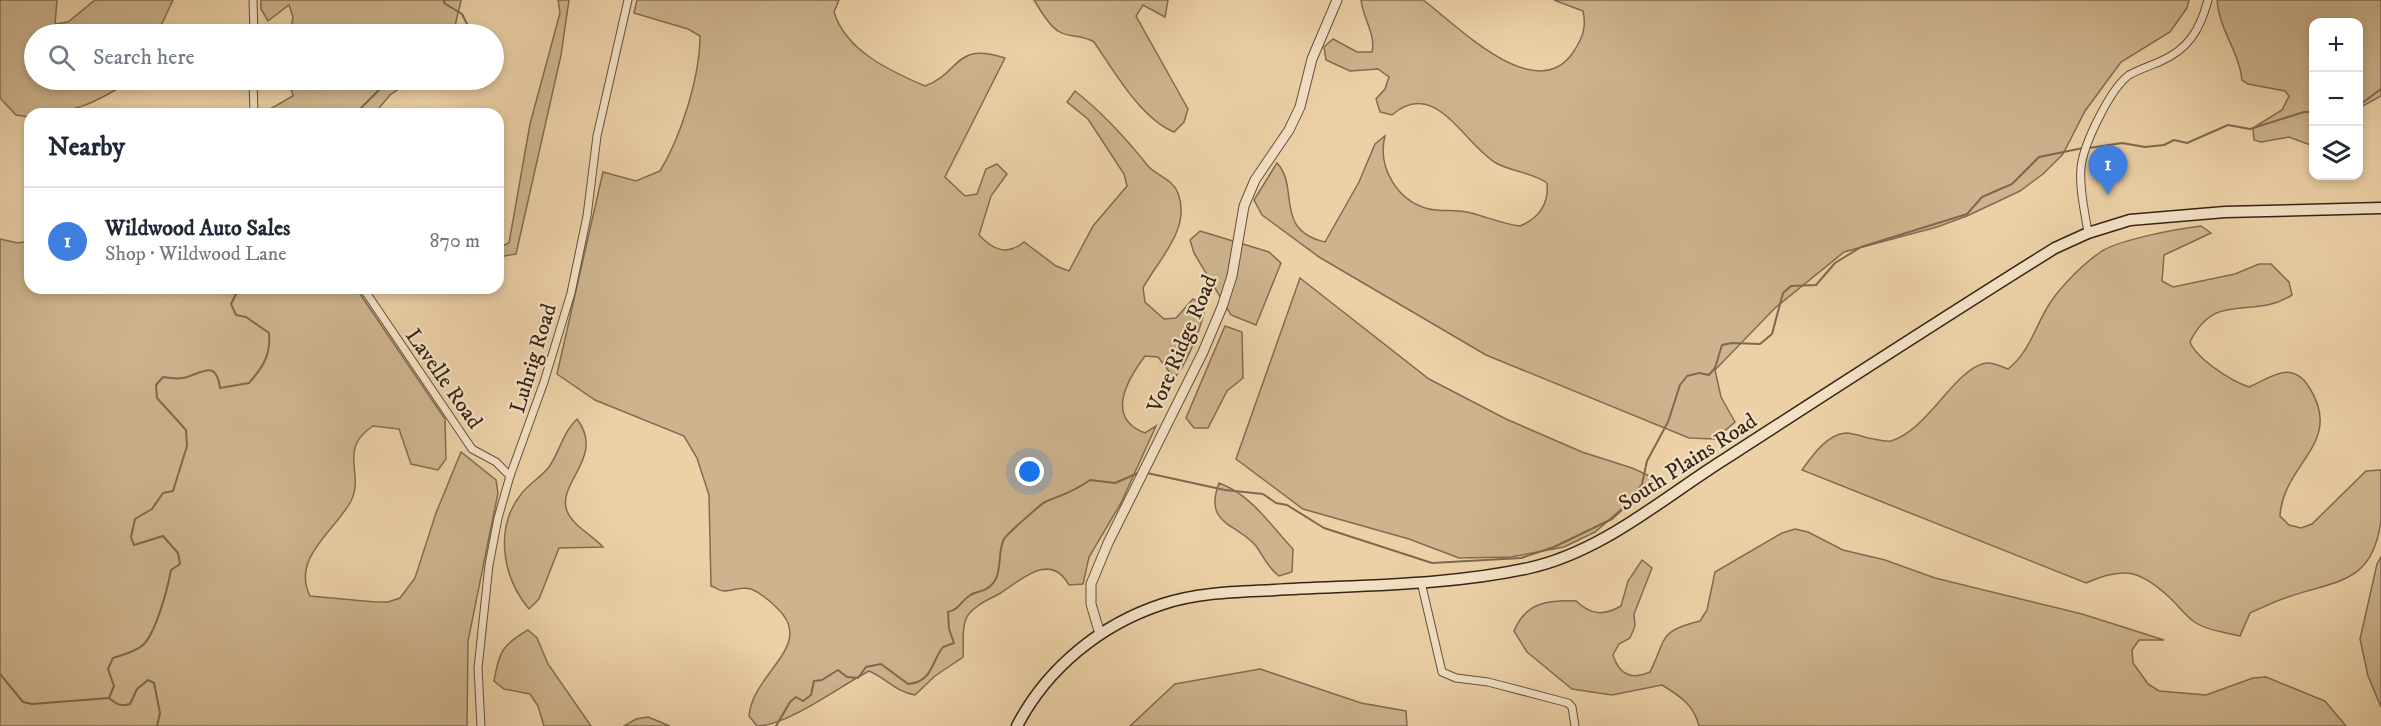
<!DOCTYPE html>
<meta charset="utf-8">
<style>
:root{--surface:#fff;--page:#f2f2f3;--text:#1f2937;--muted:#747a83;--line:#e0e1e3;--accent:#0b8043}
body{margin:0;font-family:"IM FELL DW Pica",serif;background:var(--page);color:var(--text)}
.controls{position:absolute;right:18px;top:18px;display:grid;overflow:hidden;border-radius:12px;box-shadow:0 3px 9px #0003}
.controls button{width:54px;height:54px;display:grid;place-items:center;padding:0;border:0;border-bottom:2px solid var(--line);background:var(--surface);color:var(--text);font:30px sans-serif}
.you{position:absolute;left:1030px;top:472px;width:21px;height:21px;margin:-15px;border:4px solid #fff;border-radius:50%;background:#1a73e8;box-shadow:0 0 0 9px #1a73e833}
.badge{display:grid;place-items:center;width:39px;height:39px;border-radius:50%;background:var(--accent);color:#fff;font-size:20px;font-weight:700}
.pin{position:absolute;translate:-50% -50px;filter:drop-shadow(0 2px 3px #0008)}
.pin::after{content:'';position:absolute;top:32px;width:21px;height:18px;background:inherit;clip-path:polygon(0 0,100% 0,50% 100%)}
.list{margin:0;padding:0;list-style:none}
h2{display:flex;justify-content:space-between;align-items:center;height:78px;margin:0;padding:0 24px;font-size:26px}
h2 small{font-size:20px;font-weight:400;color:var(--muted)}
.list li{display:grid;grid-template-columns:39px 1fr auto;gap:18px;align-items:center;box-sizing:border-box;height:108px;padding:0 24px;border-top:2px solid var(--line)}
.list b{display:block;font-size:22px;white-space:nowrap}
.list p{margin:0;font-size:20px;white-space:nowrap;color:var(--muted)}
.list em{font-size:20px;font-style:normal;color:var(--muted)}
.icon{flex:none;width:33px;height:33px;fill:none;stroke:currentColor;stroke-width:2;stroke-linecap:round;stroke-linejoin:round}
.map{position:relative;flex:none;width:2381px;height:726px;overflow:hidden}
.search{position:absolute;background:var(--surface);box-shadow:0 3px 9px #0003;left:24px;top:24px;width:480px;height:66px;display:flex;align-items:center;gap:15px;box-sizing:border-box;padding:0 21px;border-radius:33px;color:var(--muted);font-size:22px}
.panel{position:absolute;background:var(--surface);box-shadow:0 3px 9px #0003;left:24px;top:108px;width:480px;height:186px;border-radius:18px}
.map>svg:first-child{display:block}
</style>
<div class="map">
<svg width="2381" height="726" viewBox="0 0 2381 726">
<rect width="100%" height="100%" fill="#ecd1a7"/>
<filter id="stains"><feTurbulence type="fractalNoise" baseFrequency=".00333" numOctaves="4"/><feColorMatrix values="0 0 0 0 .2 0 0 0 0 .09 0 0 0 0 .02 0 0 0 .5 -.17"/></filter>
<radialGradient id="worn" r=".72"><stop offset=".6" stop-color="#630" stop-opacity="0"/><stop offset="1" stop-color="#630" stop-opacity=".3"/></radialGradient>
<g fill="#cdb48e" stroke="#816c51" stroke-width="1.5">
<path d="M0,0H57L55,24L68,22L95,0H173L157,34H34V80H132C95,103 74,114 30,114L29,117L16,115L0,98Z"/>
<path d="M261,0H461V1L453,34H290L293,17L289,5L268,21L261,9Z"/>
<path d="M558,0H569L561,55L516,254L498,257V248L509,243L530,124L560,13Z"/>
<path d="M637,0H839L834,12C846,51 890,71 925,86C961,73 954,41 1005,58L945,177L965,196L977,194L986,169L997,164L1007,174L991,196L979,235C993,250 1007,256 1024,242L1056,266L1069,271L1093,226L1127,186L1124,174L1088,119L1067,102L1075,91C1104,114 1125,137 1148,166C1157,176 1173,179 1178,193C1192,229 1157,261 1143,288L1145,302L1164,319L1176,318L1193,299L1205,305C1204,322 1186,366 1174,378L1158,357L1145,356C1127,380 1105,418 1145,433L1156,426L1121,503L1089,557L1083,584L1069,585C1050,551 1021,580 999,594C988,600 975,605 968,615C961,626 964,645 963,657L935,676L915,695C896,692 886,678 869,671C840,686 787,726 757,726L749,716C752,673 817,645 777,608C770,601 761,593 751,589C741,586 733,591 724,591C720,591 715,587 711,586L709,495L697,458L684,436L595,400L557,374L603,172L636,181L660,171C681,137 700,76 700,36L688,29L634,13Z"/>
<path d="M1034,0H1168L1165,17L1143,5L1136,16L1188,109L1184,122L1174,132C1141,119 1114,71 1094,42C1081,34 1068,38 1058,31C1048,25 1040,9 1034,0Z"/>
<path d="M1361,0H1423C1456,24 1534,106 1572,54C1582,39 1587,29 1583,11L1554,0H2189L2187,8L2170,32L2121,62L2085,111L2063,154L2043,174L2020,191L1967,216L1937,227L1844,252L1775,308L1715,370L1721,397L1735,422L1715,439L1689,438L1486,355L1319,257L1262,215L1254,200L1277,163C1300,187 1273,230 1325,242L1359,182L1375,144L1385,136C1377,167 1397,201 1429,209C1442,212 1457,209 1471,213C1487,217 1503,224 1520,226C1539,218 1549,204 1547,183C1531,172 1512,172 1496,163C1463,143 1435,77 1392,115L1380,112L1376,99L1385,89L1389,77L1378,69L1350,71L1326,60L1324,47L1333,39L1357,52H1372C1376,34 1363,19 1361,0Z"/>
<path d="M2217,0H2381V96L2359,108L2358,22H2314L2313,146L2289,137L2261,142L2254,140L2253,128L2282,110L2289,96L2285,91L2248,84L2242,80C2239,51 2219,30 2217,0Z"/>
<path d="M289,80H412L390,95L374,114H269L270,109L293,96Z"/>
<path d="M2201,226L2211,233L2164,255L2162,281L2173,287L2235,274L2259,264H2271L2289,282L2292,295C2252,321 2216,289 2190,342C2197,359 2231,381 2249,387C2269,379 2291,358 2309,387C2345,443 2283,463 2280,516L2289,525L2301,528L2312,524L2366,471L2381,470C2381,486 2381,504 2381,520C2373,584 2337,580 2288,597C2275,601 2262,608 2250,613L2240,636C2225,632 2208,631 2196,623C2185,616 2179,606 2169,597C2140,570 2123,566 2086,583L1802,470C1812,456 1827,434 1846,433C1853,433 1861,436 1868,438C1875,439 1885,442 1891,441C1926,431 1953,373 1982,364C1991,361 1999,366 2008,369C2030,352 2035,326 2050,303C2062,285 2084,263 2102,251C2122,239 2177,229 2201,226Z"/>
<path d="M1200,231L1269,252L1281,263L1256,325L1231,315L1194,253L1190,240Z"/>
<path d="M0,239L18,243L30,241V288H356L445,419L446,459L438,470L411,464L399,429L373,426C337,450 365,473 351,501C335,531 291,558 310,596L375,602H388L400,598L415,578L436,513L461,452L496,480L498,493L468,641L467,726H0Z"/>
<path d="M1300,278L1429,379L1506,419L1582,452L1632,468L1656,479L1595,532L1564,547L1511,557L1459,558L1409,539L1303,509L1236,459Z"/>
<path d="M1225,326L1242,332L1243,378L1227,391L1208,428H1194L1186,418Z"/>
<path d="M577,419C606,457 556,483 567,511C573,526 592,535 603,547L559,548L539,599L529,609C502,577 494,527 522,493C530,483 541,477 549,467C560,451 563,432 577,419Z"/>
<path d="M1219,483C1252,495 1270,525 1293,549L1292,572L1279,576C1267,567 1264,557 1256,546C1237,523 1203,525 1219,483Z"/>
<path d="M1795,529L1808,532L1843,550L1885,560L1935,578L2082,614L2164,640H2139L2132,650L2133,663L2148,684L2159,691L2206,695L2253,678L2266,677L2325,701L2346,726H1699C1694,705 1680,696 1662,685L1612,695L1572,689L1527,652L1514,631C1526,602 1548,600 1576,601C1591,615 1604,616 1621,606L1628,581L1642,560L1652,568L1634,614L1635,626L1630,638L1619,644L1613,655C1619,675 1632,680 1650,672C1667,638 1658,631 1700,621L1707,610L1715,572L1782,533Z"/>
<path d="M2381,557V707L2368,676L2360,639L2377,564Z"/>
<path d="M528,630L537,638L548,664L591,726H544L538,706L530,694L504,689L494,681C499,652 502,645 528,630Z"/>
<path d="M1260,669L1361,703L1406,711L1407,726H1130L1175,684Z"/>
<path d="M648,717L670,726H624L636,719Z"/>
</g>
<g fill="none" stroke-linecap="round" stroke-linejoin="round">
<g stroke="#7e694e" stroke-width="2">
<path d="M445,0L444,3L462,14L467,24L464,31L452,34"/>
<path d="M432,34L436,32L450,34"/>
<path d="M2358,106L2381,89"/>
<path d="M355,114L389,80"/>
<path d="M2089,148L2122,143L2145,147L2164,145L2174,140L2187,143L2228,125L2250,129L2304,112H2314"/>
<path d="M1147,473L1225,490L1263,494L1276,503L1287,505L1324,528L1432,563L1521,558L1554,547L1612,519L1625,507L1642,484L1647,461L1668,422L1680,385L1687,376L1699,373L1709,375L1715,368L1722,345L1732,343L1760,344L1772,334L1783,293L1791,286L1816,285L1835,263L1861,247L1967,214L1982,197L2012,184L2039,157L2083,148"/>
<path d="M0,674L23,702L32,704L109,698L114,686L108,669L113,658C123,655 135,652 143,645C156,633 168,587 171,570L180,564L178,553L163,536L134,545L131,537L135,519L152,509L163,493L173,491L187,446L186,430L157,398L156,385L163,377C169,378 177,379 183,378C200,375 216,357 220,388L249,383C263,367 271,355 269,333L246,317L236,315L231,304L239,288"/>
<path d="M109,698C116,704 121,707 130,704L137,689L148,680L154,683L160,713L157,726"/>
<path d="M776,726L790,702L796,697L803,701L811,695L814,681L822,680L838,670L847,677L858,678L866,667L881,664L908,684C933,682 931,662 943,647L954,643L949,629L948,612C960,609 960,602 969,596C974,592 981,592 986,589C1005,579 996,554 1004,539C1007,534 1041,504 1045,502C1063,494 1072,493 1090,480L1115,483L1138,473"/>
</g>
<defs>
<g id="minor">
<path d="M253,0L254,34"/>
<path d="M253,80L254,114"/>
<path d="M2088,233C2085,212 2079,189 2081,168C2083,145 2110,89 2129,75C2138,70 2149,66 2159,62C2188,50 2200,30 2208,0"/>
<path d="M363,288L472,449L496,462L510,476"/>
<path d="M1421,582L1442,672L1456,678L1488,682L1568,703L1572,707L1575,726"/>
<path d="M481,726L478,668L489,565L498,518L510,476L544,382L571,293L587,216L597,136L628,0"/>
</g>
<path id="tertiary" d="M1100,634L1091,604V584L1108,543L1203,352L1222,307L1232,276L1244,206L1255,180L1289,130L1300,107L1312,59L1337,0"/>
<path id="secondary" d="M1017,726C1047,668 1101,624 1163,604C1199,592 1238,592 1275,590C1359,585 1446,586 1529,568C1602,552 1663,498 1725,459C1835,388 1944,317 2055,248L2088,233L2130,220L2225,212L2381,208"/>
</defs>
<use href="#minor" stroke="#635039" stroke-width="9"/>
<use href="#tertiary" stroke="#635039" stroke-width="11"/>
<use href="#secondary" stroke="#352514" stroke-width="13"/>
<use href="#minor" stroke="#f3e1c6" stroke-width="7"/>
<use href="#tertiary" stroke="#f3e1c6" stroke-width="9"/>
<use href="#secondary" stroke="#f3e1c6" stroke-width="10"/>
</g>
<g text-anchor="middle" stroke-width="4.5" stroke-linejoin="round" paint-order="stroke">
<g font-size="22" fill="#352514" stroke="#f3e1c6">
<text transform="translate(1181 343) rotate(-67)" y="8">Vore Ridge Road</text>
<text transform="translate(532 358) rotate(-73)" y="8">Luhrig Road</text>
<text transform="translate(445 378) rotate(55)" y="8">Lavelle Road</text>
<text transform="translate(1687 461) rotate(-33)" y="8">South Plains Road</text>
</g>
</g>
<rect width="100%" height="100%" filter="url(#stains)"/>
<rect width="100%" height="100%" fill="url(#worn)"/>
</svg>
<div class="controls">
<button>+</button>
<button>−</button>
<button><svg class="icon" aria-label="layers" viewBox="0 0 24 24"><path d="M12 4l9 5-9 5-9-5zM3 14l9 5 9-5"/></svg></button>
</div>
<div class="you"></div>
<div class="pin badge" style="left:2108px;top:195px;background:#3f7fe0">1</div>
<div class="search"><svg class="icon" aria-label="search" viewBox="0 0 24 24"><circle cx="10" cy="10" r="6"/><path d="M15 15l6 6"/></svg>Search here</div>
<section class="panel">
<h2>Nearby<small></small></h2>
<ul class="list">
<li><span class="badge" style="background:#3f7fe0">1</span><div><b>Wildwood Auto Sales</b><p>Shop · Wildwood Lane</p></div><em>870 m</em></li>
</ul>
</section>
</div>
